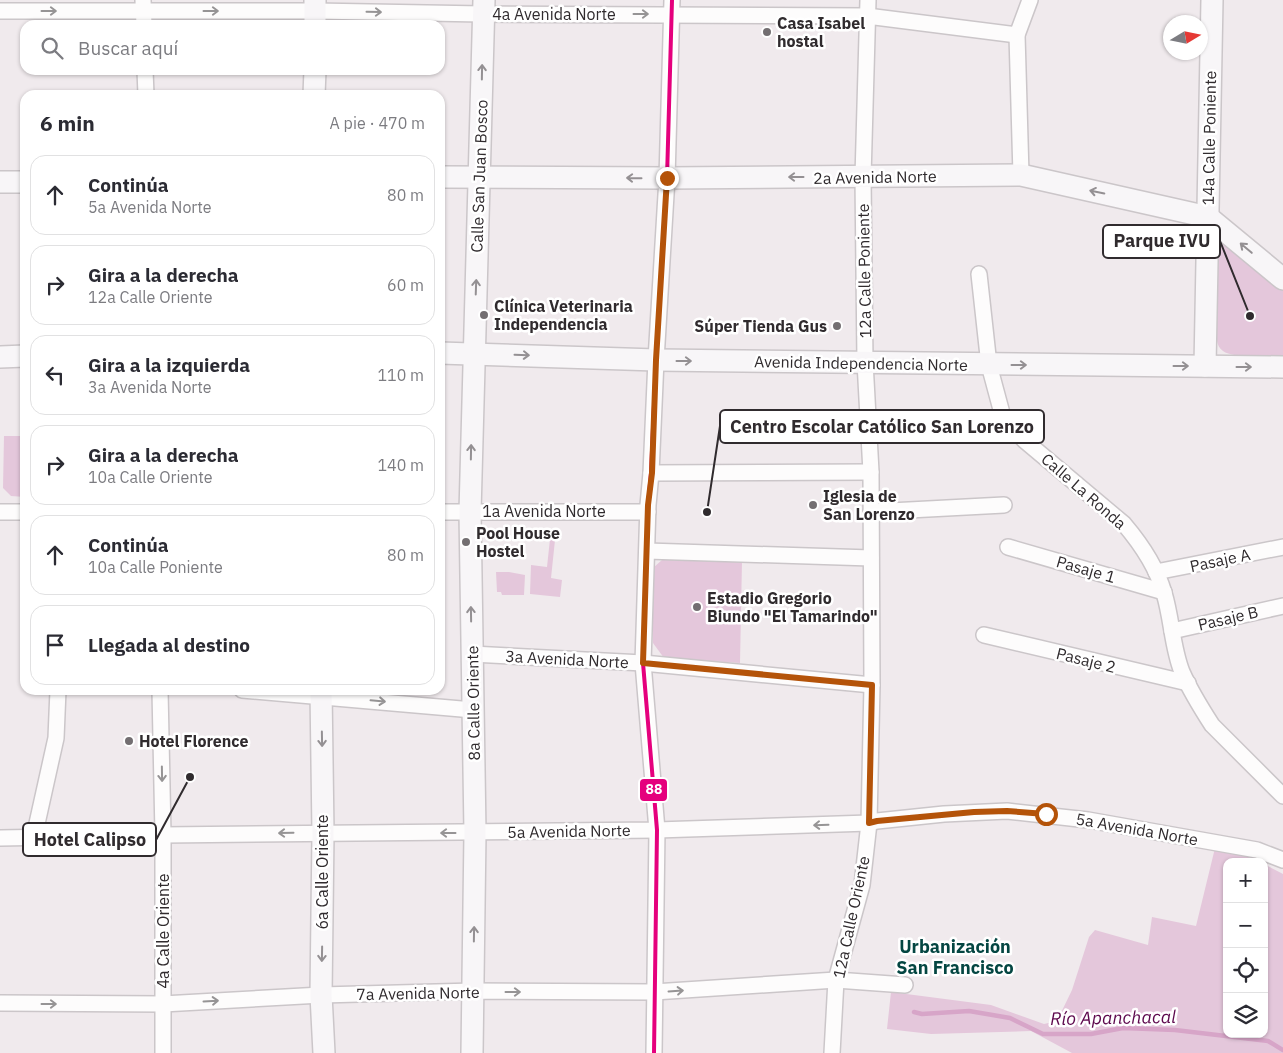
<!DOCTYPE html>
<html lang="es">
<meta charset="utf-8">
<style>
:root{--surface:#fff;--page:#f2f2f3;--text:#2b2b33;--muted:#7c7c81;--line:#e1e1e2}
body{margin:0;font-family:"IBM Plex Sans",sans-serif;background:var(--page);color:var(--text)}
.controls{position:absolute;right:15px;bottom:15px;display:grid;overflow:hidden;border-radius:10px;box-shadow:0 1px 4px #0004}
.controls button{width:45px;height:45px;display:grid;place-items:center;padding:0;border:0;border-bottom:1px solid var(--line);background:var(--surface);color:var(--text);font:25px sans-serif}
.compass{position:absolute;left:1163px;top:15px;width:45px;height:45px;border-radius:50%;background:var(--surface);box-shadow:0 1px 4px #0004;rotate:80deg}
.stop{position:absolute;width:15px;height:15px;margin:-11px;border:4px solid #b45309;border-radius:50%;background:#fff}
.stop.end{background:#b45309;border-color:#fff;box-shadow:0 1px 5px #0008}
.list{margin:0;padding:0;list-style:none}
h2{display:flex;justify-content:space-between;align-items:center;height:65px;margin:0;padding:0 20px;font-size:21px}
h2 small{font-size:16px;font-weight:400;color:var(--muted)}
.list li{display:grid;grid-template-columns:32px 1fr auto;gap:15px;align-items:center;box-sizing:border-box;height:80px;margin:0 10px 10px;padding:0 10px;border:1px solid var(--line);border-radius:15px}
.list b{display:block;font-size:19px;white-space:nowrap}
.list p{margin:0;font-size:16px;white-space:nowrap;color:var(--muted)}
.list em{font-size:16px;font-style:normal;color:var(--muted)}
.icon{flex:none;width:28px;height:28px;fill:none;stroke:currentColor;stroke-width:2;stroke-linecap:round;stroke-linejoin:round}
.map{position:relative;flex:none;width:1283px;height:1053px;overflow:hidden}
.search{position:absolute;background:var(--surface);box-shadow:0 1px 4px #0004;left:20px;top:20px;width:425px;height:55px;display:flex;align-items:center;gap:12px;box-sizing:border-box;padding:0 18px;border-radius:15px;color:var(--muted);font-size:19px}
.panel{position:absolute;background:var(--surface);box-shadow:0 1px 4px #0004;left:20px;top:90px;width:425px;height:605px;border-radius:15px}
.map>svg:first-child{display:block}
</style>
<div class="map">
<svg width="1283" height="1053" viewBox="0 0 1283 1053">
<rect width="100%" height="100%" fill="#f0eaed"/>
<g fill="#e4c7db">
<path d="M1220,241L1226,242L1283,291V356C1269,355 1233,359 1223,351C1219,348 1218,345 1217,341V247Z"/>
<path d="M4,436H25V497L11,496L3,488Z"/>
<path d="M550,539L555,540L551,578L562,580L560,597L530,594L531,565L547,567Z"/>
<path d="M662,560L742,561L740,663L664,658L653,643V568Z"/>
<path d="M496,572H509L525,575L524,595H502L501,592H497Z"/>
<path d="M1215,848L1239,853L1260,862H1227V1034H1264V864L1283,874V1053H1072L1031,1031L931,1034L887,1029L891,992L991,1005L1044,1024L1057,1021L1072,990L1089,937L1095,930L1148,945L1152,917L1196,926Z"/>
</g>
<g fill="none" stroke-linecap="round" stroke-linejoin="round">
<path stroke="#d7a5c8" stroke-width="4.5" d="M914,1012L922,1014L969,1011L1010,1018L1043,1034H1091L1123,1028L1175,1030L1268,1041L1283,1050"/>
<defs>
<g id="street">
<path d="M143,0L144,25"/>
<path d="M0,11H315L483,14L867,16L1017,35"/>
<path d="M145,70L146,95"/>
<path d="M1021,175L1017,35L1030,0"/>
<path d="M979,274L989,365L1003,417L1024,440L1124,524C1141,544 1157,568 1164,593C1172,619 1172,647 1182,672C1190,690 1201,708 1212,725L1283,796"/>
<path d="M651,473L871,472"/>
<path d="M0,512H25"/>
<path d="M440,512H648"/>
<path d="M871,512L1004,505"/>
<path d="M1008,547L1164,592"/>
<path d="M647,551L871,558"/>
<path d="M1156,572L1283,547"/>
<path d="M1172,631L1283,606"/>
<path d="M984,635L1188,683"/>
<path d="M472,654L643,663L872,685"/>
<path d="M160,690L163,835V1053"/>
<path d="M242,690L473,710"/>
<path d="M34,837L56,738L58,690"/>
<path d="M0,838L163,835L657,830L869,823L877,821L944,814L1007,811L1088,820L1257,850L1283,860"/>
<path d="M0,1003L163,1004L321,995L474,991L654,992L836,980L905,985"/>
<path d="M654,1053L657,830L643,663L648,505L651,473L656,360L667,178L672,0"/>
<path d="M832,1053L836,980L862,885L869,823L872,685L871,472L865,362L863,177L868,0"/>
</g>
<g id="secondary">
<path d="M315,0V25"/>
<path d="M314,95L315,70"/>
<path d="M440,177L667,178L1021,175L1208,217L1283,279"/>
<path d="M0,182H25"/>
<path d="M440,353L656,360L1283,367"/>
<path d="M0,357L25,356"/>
<path d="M1205,366L1212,0"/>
<path d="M321,690L323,833L321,995L324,1053"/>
<path d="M472,1053L475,833L470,512L484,0"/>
</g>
</defs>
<use href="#street" stroke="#cbc6c9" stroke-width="18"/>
<use href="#secondary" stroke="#cbc6c9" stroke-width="24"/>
<use href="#street" stroke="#fdfcfc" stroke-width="15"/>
<use href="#secondary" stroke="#f8f6f8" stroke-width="21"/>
<defs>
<path id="bus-1" d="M654,1053L657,830L643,663L648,505L651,473L656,360L667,178L672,0"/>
</defs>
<use href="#bus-1" stroke="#fff" stroke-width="8"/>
<use href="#bus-1" stroke="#e5007d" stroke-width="4"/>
</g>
<defs><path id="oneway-shaft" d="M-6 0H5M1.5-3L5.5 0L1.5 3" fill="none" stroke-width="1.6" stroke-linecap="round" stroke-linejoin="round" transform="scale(1.25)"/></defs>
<g stroke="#969495">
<use href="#oneway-shaft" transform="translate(49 11)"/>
<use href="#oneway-shaft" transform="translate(211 11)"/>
<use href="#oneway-shaft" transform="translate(374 12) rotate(1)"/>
<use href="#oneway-shaft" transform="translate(641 14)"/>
<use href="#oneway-shaft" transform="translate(378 701) rotate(5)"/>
<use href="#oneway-shaft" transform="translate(162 774) rotate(89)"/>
<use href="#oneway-shaft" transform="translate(821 825) rotate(178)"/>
<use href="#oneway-shaft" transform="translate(286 833) rotate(179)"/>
<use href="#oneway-shaft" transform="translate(448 833) rotate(-180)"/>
<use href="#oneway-shaft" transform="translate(676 991) rotate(-4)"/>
<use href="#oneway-shaft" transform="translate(513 992)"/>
<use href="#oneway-shaft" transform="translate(211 1001) rotate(-3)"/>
<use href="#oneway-shaft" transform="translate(49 1004)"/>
</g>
<g stroke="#949093">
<use href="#oneway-shaft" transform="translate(482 72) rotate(-89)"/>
<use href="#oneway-shaft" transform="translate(796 177) rotate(180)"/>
<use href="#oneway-shaft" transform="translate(634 178) rotate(-179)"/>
<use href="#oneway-shaft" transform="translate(1097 192) rotate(-168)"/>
<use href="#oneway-shaft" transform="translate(1246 248) rotate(-140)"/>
<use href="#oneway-shaft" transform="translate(476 287) rotate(-88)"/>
<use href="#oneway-shaft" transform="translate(522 355) rotate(2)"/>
<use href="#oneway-shaft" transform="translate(684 361)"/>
<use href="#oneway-shaft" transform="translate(1019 365)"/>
<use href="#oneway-shaft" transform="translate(1181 366)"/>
<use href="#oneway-shaft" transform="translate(1244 367)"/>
<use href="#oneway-shaft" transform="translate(471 452) rotate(-89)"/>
<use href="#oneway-shaft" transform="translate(471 614) rotate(-91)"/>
<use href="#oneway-shaft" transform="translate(322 739) rotate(89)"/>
<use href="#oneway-shaft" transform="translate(474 934) rotate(-89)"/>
<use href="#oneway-shaft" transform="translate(322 954) rotate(91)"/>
</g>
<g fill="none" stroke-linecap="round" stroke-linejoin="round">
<path stroke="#b45309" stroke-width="6" d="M667,178L656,360L652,473L648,505L643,663L872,685L869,823L877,821L974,812L1007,811L1046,814"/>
</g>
<g fill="#736e71" stroke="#fff" stroke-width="2">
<circle cx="767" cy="32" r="5"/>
<circle cx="484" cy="315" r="5"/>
<circle cx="837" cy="326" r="5"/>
<circle cx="813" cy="505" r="5"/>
<circle cx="466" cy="542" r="5"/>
<circle cx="697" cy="607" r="5"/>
<circle cx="129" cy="741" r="5"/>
</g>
<g text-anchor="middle" stroke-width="5" stroke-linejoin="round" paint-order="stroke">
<g font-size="16" fill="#302b2e" stroke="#fff">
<text x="554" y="20">4a Avenida Norte</text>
<text transform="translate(1209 138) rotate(-89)" y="6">14a Calle Poniente</text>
<text transform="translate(479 176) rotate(-88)" y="6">Calle San Juan Bosco</text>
<text transform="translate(875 177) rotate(-1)" y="6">2a Avenida Norte</text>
<text transform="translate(864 271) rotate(-91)" y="6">12a Calle Poniente</text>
<text transform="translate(861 363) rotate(1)" y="6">Avenida Independencia Norte</text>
<text transform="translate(1084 491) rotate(41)" y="6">Calle La Ronda</text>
<text x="544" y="517">1a Avenida Norte</text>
<text transform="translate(1220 560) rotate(-12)" y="6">Pasaje A</text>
<text transform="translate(1086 569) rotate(16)" y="6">Pasaje 1</text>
<text transform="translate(1228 618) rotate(-13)" y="6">Pasaje B</text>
<text transform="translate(567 659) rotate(3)" y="6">3a Avenida Norte</text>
<text transform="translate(1086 660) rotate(14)" y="6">Pasaje 2</text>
<text transform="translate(473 703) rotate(-91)" y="6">8a Calle Oriente</text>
<text transform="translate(1137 829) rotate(10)" y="6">5a Avenida Norte</text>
<text transform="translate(569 831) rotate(-1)" y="6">5a Avenida Norte</text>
<text transform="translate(322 872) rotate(-90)" y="6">6a Calle Oriente</text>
<text transform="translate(851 917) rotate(-78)" y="6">12a Calle Oriente</text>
<text transform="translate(163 931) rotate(-90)" y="6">4a Calle Oriente</text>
<text transform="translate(418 993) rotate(-1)" y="6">7a Avenida Norte</text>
</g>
<g font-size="16" font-weight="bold" fill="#302b2e" stroke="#fff" text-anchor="start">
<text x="777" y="29">Casa Isabel<tspan x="777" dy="18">hostal</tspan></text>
<text x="494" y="312">Clínica Veterinaria<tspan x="494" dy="18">Independencia</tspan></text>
<text x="827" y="332" text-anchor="end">Súper Tienda Gus</text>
<text x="823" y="502">Iglesia de<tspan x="823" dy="18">San Lorenzo</tspan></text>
<text x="476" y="539">Pool House<tspan x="476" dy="18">Hostel</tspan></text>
<text x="707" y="604">Estadio Gregorio<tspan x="707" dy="18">Biundo "El Tamarindo"</tspan></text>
<text x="139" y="747">Hotel Florence</text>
</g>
<g font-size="18" font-weight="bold" fill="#044642" stroke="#fff">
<text x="955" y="953">Urbanización<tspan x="955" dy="21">San Francisco</tspan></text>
</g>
<g font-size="18" font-style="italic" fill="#5d084d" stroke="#fff">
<text transform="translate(1113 1018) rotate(-1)" y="6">Río Apanchacal</text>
</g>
</g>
<path fill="none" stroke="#302b2e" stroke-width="2" d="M1250 316L1220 241M707 512L720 426M190 777L156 840"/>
<g fill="#302b2e" stroke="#fff" stroke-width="2">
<circle cx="1250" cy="316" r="5"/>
<circle cx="707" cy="512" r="5"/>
<circle cx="190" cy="777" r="5"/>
</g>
<g fill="#fff" stroke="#302b2e" stroke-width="2">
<rect x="1103" y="225" width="117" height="33" rx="5"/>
<rect x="720" y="410" width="324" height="33" rx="5"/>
<rect x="23" y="823" width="133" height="33" rx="5"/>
</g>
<g font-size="18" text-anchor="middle" font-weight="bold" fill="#302b2e">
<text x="1162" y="247">Parque IVU</text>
<text x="882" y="433">Centro Escolar Católico San Lorenzo</text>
<text x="90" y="846">Hotel Calipso</text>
</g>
<rect stroke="#fff" stroke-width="2" x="639" y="778" width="29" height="24" rx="5" fill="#e5007d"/>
<g font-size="14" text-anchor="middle" font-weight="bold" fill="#fff">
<text x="654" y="794">88</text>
</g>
</svg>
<div class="controls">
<button>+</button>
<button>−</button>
<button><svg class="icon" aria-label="locate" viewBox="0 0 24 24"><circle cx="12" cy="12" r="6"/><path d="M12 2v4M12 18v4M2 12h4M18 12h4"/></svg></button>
<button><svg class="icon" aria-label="layers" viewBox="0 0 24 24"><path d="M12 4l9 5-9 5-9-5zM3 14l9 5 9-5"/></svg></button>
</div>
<svg class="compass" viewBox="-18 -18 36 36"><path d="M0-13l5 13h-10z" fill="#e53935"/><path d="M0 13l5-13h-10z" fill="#7c7c81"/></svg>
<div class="stop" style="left:1046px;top:814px"></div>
<div class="stop end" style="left:667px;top:178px"></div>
<div class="search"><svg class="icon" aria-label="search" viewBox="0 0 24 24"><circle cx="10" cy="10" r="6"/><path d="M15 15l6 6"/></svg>Buscar aquí</div>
<section class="panel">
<h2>6 min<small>A pie · 470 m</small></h2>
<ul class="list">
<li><svg class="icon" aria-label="ahead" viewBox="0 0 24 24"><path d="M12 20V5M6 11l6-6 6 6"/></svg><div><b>Continúa</b><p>5a Avenida Norte</p></div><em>80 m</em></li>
<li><svg class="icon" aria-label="right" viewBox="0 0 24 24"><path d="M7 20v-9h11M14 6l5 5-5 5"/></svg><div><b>Gira a la derecha</b><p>12a Calle Oriente</p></div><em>60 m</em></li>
<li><svg class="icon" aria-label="left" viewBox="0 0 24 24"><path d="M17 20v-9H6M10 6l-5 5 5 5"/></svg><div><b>Gira a la izquierda</b><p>3a Avenida Norte</p></div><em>110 m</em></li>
<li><svg class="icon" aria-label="right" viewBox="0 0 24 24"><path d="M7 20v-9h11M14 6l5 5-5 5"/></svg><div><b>Gira a la derecha</b><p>10a Calle Oriente</p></div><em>140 m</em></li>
<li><svg class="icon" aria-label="ahead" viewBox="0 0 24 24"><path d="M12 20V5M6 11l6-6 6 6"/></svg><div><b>Continúa</b><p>10a Calle Poniente</p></div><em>80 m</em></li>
<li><svg class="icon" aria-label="arrive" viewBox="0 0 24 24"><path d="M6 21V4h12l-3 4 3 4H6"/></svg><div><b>Llegada al destino</b></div></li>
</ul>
</section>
</div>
